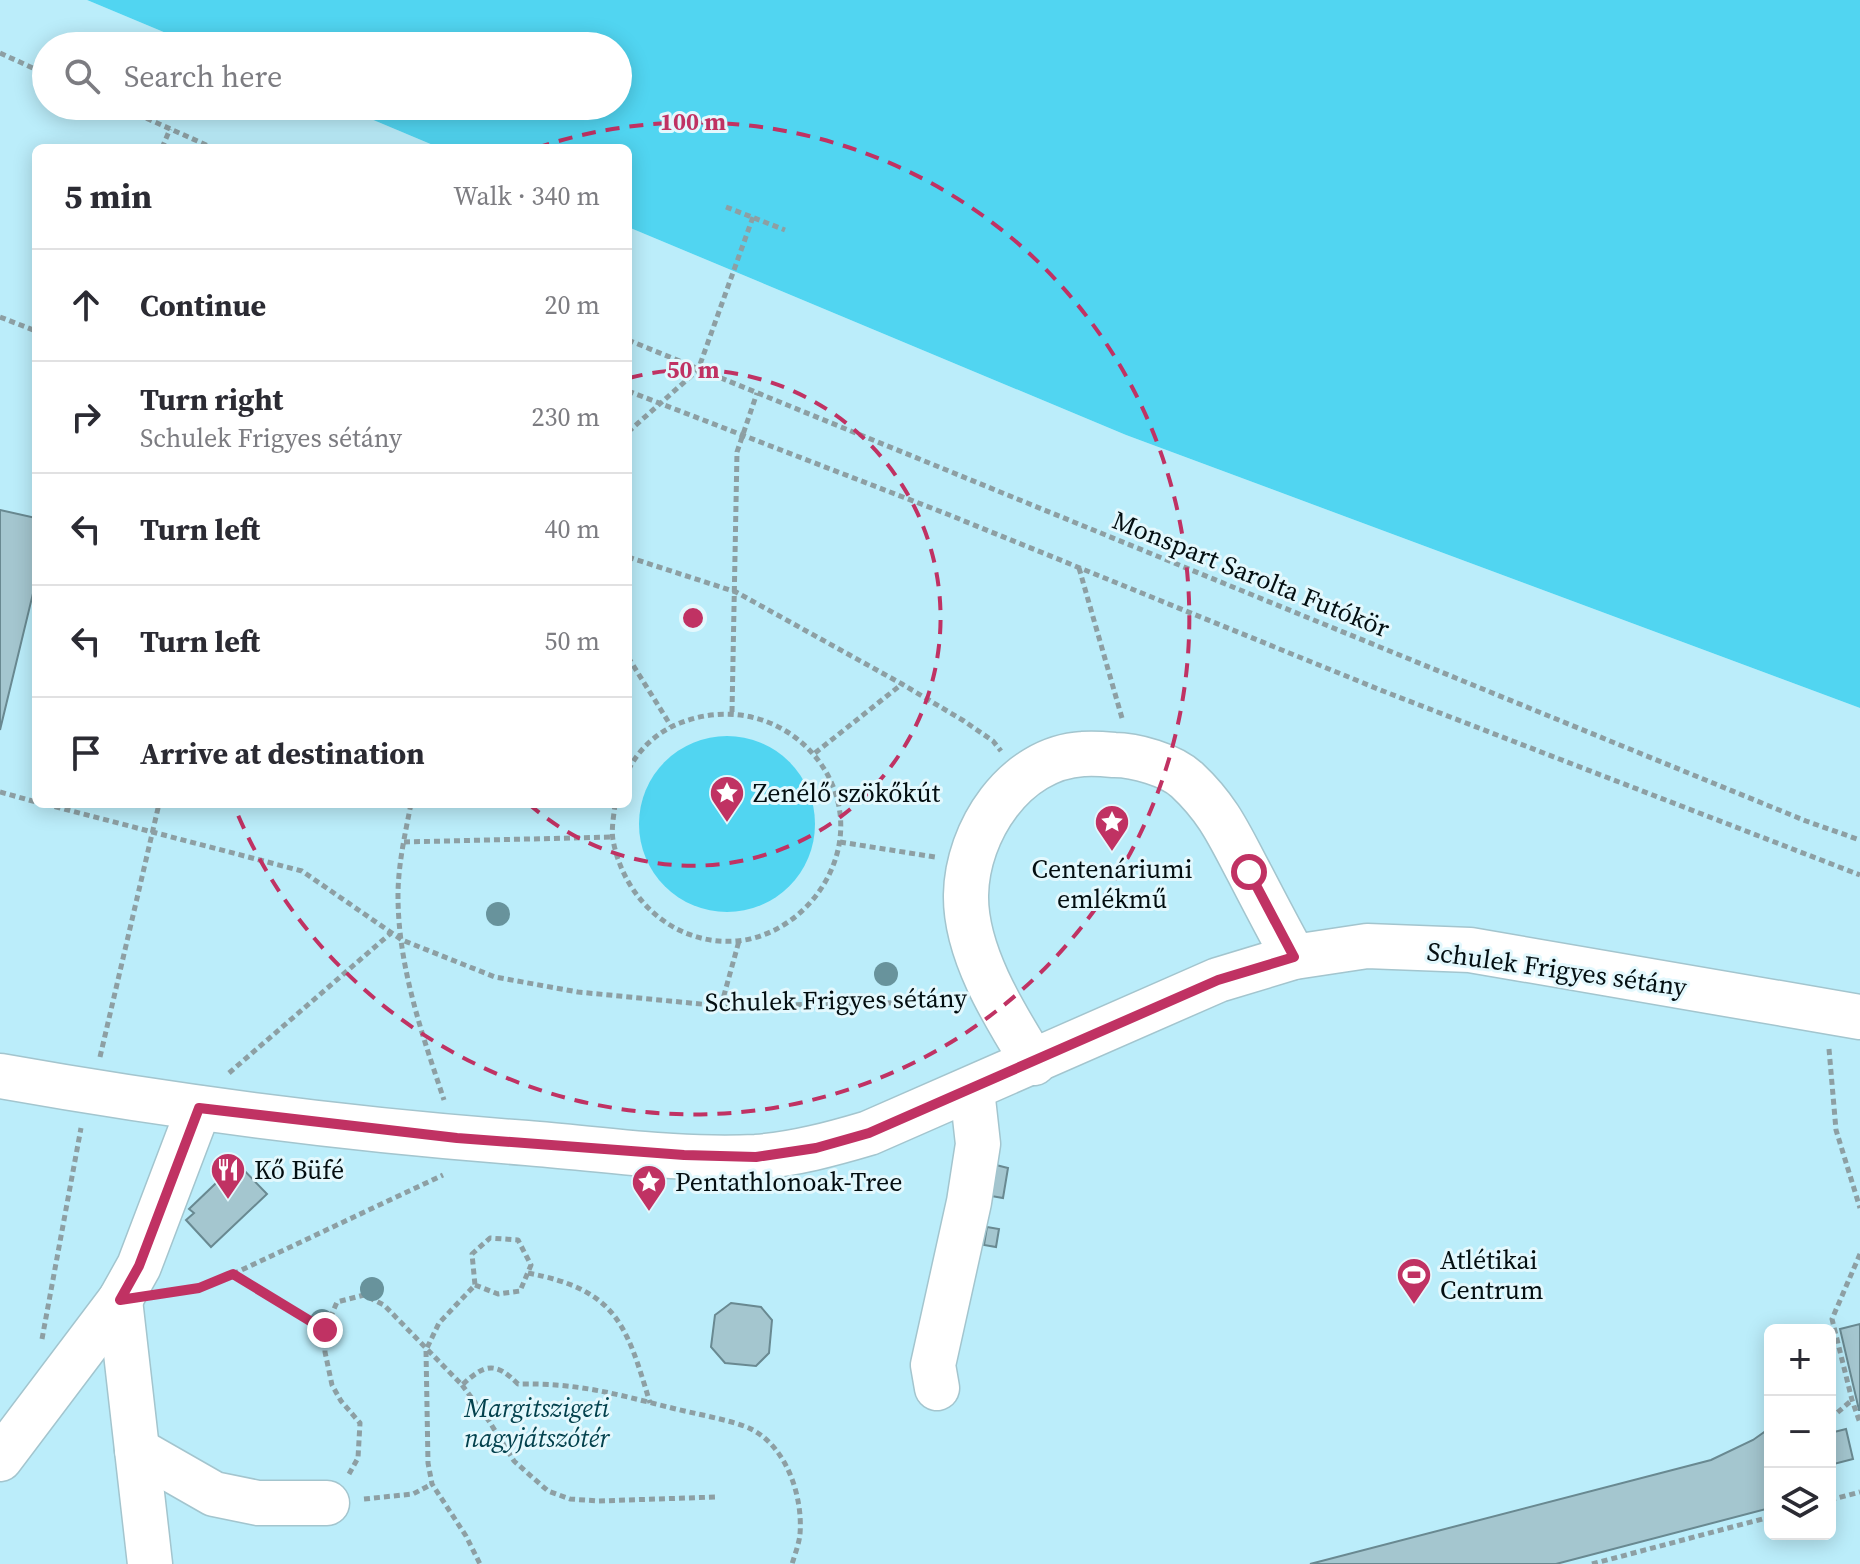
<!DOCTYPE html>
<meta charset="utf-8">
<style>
:root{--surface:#fff;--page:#f2f2f3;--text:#2b2b33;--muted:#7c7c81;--line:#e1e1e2}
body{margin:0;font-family:"Source Serif 4",serif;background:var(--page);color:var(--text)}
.controls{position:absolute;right:24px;bottom:24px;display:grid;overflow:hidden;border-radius:12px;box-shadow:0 4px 20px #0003}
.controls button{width:72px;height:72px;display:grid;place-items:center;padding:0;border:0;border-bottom:2px solid var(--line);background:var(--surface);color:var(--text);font:40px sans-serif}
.stop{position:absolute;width:24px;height:24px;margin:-18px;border:6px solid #c03263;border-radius:50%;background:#fff}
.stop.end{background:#c03263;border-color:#fff;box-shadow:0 2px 8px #0008}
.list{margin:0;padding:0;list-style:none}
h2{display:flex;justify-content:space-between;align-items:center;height:104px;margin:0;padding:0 32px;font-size:34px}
h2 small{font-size:26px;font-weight:400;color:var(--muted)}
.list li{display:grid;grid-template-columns:52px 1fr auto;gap:24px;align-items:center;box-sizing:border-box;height:112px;padding:0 32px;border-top:2px solid var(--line)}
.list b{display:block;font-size:30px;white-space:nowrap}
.list p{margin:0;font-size:26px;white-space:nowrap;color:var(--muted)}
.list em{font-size:26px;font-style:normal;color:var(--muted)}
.icon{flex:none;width:44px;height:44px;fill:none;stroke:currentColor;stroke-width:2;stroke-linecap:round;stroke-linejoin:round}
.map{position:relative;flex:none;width:1860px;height:1564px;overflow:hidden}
.search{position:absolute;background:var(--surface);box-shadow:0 4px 20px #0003;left:32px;top:32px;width:600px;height:88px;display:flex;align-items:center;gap:20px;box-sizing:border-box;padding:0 28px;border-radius:44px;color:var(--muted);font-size:30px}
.panel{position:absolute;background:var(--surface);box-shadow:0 4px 20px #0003;left:32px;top:144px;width:600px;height:664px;border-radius:12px}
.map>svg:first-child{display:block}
</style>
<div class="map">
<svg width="1860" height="1564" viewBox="0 0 1860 1564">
<rect width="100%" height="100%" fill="#e3f8fd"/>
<path fill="#bbedfa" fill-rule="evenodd" d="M0,0H87L197,46H46V106H340L440,148H36V804H628V227L1126,435L1860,708V1564H0ZM1770,1330H1830V1534H1770Z"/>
<g fill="#51d5f1">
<path d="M87,0H1860V708L1126,435L628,227V148H440L340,106H618V46H197Z"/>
<circle cx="727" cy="824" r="88"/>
</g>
<g fill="#a4c6cf" stroke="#698991" stroke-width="2">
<path d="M0,510L36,518V581L0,730Z"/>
<path d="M237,1163L267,1194L211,1247L186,1220L194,1213L189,1209Z"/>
<path d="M996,1165L1008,1168L1003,1198L991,1196Z"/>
<path d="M987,1227L999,1229L996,1247L984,1245Z"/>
<path d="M731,1303L761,1307L772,1320L769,1353L756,1366L725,1363L711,1347L715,1315Z"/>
<path d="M1860,1324V1410H1859L1840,1329Z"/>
<path d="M1770,1428V1508L1556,1564H1310L1711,1460L1753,1440Z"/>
<path d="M1846,1429L1853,1459L1830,1465V1433Z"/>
</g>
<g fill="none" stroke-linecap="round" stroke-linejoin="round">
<defs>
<g id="minor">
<path d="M1034,1063C1005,1016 965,953 966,895C967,832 1014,758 1083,754C1093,753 1104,754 1114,755C1135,755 1171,765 1187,780C1220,811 1230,837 1251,876C1265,903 1279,930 1294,957"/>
<path d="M0,1076C174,1107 351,1130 527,1143C602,1149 681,1161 756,1157C795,1154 832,1144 869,1133L1218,980L1294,957L1367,946L1470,950L1860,1017"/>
<path d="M120,1300L150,1564"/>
<path d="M937,1388L933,1365L969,1202L978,1144L972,1090"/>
<path d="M137,1450L214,1494L258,1503H327"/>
<path d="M0,1459L120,1300L139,1266L199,1108"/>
</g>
</defs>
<use href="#minor" stroke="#a3c5ce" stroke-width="47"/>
<g stroke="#8d9fa3" stroke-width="5" stroke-dasharray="6 4" stroke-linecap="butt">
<path d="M0,53L46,74"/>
<path d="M119,106L213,148"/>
<path d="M162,148L170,129"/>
<path d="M726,207L785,230"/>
<path d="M0,317L36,331"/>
<path d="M628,340L1806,821L1860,840"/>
<path d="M628,391L947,514L1383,691L1860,875"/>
<path d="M628,432L698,370L753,217"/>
<path d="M628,557L736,592L902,684L964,721L993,741L1001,751"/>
<path d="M1079,568L1122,718"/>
<path d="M628,657L671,726"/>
<path d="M732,712L737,452L757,393"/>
<path d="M815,753L902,684"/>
<path d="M0,792L36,802"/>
<path d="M45,804L302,871L402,940L495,977L578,992L721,1006L888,1003L956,998"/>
<path d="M411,804C405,834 398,865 398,896C398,966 422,1034 444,1100"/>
<path d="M615,804C614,815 611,829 613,840C624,900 675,946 737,941C770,938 800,918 818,893C887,797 787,681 680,723C659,731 638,749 628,771"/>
<path d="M404,842L612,837"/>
<path d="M840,842L935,857"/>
<path d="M721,1006L739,941"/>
<path d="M1829,1049L1836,1130L1860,1208"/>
<path d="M100,1057L159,804"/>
<path d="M229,1073L391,933"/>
<path d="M1860,1254L1832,1319L1852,1400L1860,1423"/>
<path d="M528,1273C616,1290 626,1323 650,1403"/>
<path d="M234,1275L325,1330"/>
<path d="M475,1285L498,1294L520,1291L531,1265L518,1240L490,1238L472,1254L475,1285L439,1323L426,1350L428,1463L432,1484L466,1536L480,1564"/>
<path d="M166,1293L199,1288L233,1274L443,1175"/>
<path d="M42,1339L81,1128"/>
<path d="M462,1385L489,1421L514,1461L548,1491L570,1499L598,1501L716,1497"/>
<path d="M1830,1419L1852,1400"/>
<path d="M349,1474L358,1458L360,1423L341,1401L332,1385L325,1352V1330L337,1302L364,1295L384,1305L462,1385C485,1364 495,1361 518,1384C577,1383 612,1393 668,1407C690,1413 733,1420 751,1429C787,1447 803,1497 800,1534C799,1544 795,1554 792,1564"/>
<path d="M364,1499L413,1494L432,1484"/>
<path d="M1830,1500L1860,1492"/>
<path d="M1592,1564L1770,1517"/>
</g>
<use href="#minor" stroke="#fff" stroke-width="44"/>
</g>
<g fill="#68939c">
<circle cx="498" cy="914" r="12"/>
<circle cx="886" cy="974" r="12"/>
<circle cx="372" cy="1289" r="12"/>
<circle cx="322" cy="1321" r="12"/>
</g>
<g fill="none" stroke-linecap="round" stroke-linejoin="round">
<path stroke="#c03263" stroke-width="10" d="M325,1330L233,1274L199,1288L120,1300L139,1266L199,1108L457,1138L684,1155L756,1157L816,1148L869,1133L1218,980L1294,957L1249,872"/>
</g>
<g fill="none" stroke="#c03263" stroke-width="4" stroke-dasharray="14 10">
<path d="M629 378A248 248 0 1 1 530 805"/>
<path d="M536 148A496 496 0 1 1 235 808"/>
</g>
<defs>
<symbol id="sight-pin" viewBox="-11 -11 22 30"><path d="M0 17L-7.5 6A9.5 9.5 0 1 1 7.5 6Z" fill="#c03263" stroke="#e3f8fd"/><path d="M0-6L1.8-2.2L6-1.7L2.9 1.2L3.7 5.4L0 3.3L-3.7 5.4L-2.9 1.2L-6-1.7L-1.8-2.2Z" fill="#fff"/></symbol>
<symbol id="restaurant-pin" viewBox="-11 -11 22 30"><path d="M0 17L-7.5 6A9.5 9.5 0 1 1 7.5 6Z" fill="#c03263" stroke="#e3f8fd"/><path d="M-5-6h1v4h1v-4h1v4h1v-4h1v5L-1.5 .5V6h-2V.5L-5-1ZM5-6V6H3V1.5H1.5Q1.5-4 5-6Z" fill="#fff"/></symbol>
<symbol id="stadium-pin" viewBox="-11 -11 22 30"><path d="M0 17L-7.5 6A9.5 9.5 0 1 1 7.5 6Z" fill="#c03263" stroke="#e3f8fd"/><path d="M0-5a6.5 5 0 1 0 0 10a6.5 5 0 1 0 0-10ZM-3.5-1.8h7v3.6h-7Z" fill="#fff"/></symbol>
</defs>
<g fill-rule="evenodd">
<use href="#sight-pin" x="707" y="773" width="40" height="54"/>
<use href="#sight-pin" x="1092" y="802" width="40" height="54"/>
<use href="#restaurant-pin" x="208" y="1150" width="40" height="54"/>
<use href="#sight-pin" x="629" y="1162" width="40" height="54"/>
<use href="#stadium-pin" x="1394" y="1255" width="40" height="54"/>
</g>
<g text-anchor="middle" stroke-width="6" stroke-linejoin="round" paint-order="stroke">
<g font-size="26" fill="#030e11" stroke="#e3f8fd">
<text transform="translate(1251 574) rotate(22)" y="9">Monspart Sarolta Futókör</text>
<text transform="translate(1557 969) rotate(8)" y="9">Schulek Frigyes sétány</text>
<text transform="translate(836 1000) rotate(-1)" y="9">Schulek Frigyes sétány</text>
</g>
<g font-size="26" fill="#030e11" stroke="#e3f8fd" text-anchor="start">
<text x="753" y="802">Zenélő szökőkút</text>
<text x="1112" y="878" text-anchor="middle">Centenáriumi<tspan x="1112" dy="30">emlékmű</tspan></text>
<text x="254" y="1179">Kő Büfé</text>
<text x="675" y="1191">Pentathlonoak-Tree</text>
<text x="1440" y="1269">Atlétikai<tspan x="1440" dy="30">Centrum</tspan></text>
</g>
<g font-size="26" font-style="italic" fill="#03414d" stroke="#e3f8fd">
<text x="537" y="1417">Margitszigeti<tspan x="537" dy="30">nagyjátszótér</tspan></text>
</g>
</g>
<circle cx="693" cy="618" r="12" fill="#c03263" stroke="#e3f8fd" stroke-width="4"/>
<g font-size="24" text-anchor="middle" font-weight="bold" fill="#c03263" stroke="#e3f8fd" stroke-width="6" stroke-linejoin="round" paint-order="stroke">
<text x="693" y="130">100 m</text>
<text x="693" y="378">50 m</text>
</g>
</svg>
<div class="controls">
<button>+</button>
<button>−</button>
<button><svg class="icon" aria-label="layers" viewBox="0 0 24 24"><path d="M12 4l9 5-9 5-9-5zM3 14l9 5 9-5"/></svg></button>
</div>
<div class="stop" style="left:1249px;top:872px"></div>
<div class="stop end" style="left:325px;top:1330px"></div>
<div class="search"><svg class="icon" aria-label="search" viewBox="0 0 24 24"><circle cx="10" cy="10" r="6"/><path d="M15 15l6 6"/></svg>Search here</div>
<section class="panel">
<h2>5 min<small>Walk · 340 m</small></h2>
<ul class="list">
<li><svg class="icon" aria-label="ahead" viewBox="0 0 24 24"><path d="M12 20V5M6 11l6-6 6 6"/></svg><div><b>Continue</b></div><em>20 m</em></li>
<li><svg class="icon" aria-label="right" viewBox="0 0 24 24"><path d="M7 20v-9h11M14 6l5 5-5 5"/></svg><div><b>Turn right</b><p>Schulek Frigyes sétány</p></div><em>230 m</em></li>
<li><svg class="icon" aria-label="left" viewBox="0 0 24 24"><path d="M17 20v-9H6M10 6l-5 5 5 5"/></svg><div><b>Turn left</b></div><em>40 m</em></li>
<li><svg class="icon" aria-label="left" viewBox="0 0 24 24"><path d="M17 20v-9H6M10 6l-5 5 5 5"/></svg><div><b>Turn left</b></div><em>50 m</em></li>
<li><svg class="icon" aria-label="arrive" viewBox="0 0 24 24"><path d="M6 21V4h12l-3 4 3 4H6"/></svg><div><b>Arrive at destination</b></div></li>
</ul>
</section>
</div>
